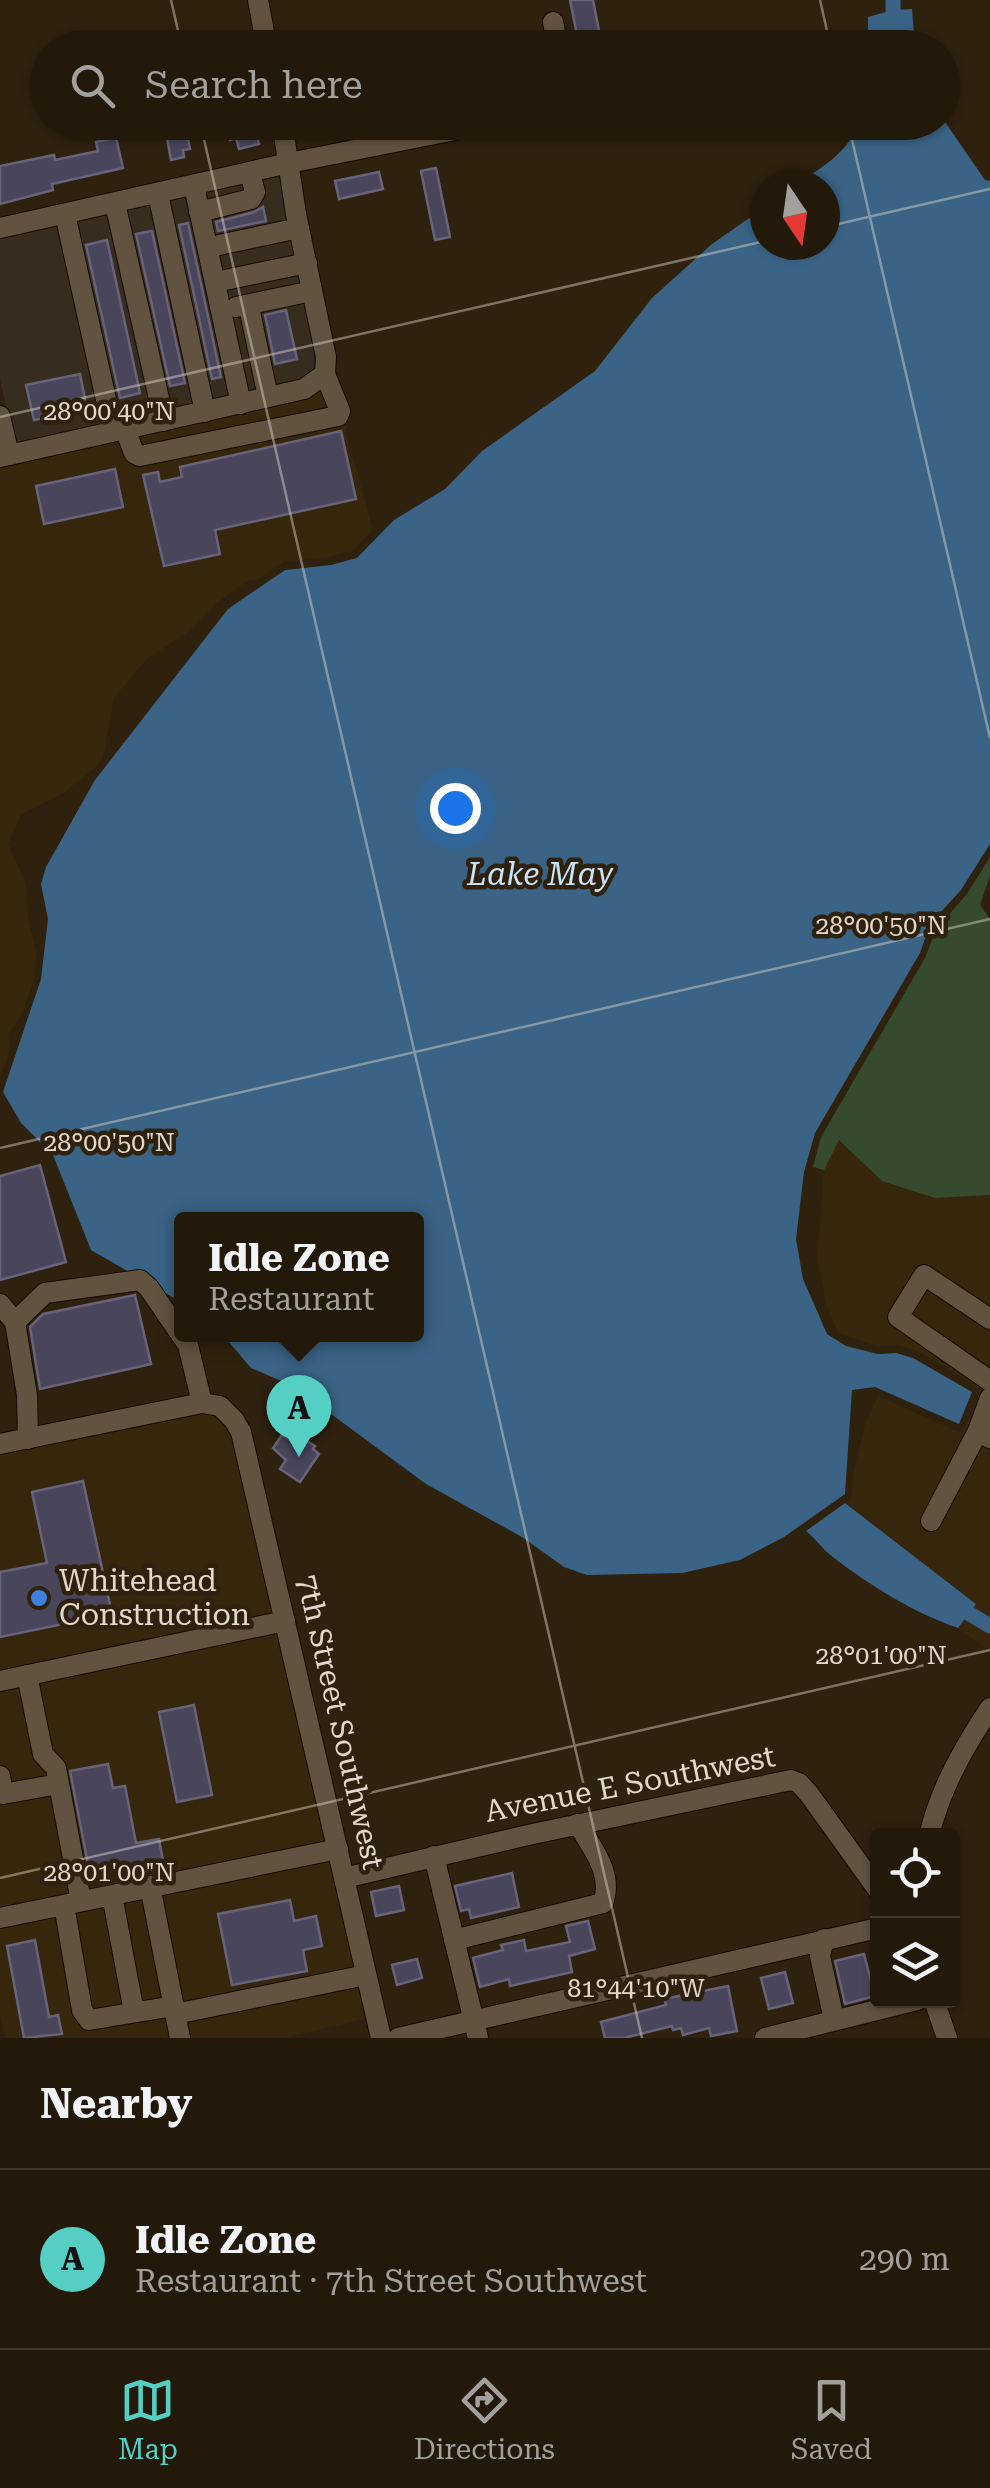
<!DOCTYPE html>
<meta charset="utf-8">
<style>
:root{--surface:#22190a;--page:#2a2213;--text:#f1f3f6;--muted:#a2a09c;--line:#3f382b;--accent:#55cec4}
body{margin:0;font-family:"Roboto Serif",serif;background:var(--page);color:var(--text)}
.controls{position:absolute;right:30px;bottom:30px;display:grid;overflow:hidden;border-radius:10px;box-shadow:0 2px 8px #0004}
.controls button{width:90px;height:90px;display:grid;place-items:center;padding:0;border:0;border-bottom:2px solid var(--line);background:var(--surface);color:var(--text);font:50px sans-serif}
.compass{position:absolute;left:750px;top:170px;width:90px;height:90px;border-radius:50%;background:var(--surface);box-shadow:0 2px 8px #0004;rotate:167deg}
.you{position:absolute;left:455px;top:808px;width:35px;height:35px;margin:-25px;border:8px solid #fff;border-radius:50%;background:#1a73e8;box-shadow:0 0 0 15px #1a73e833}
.badge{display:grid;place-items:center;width:65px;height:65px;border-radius:50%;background:var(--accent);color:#111;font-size:32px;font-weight:700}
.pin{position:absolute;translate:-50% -82px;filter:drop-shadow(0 2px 5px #0008)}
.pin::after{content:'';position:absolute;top:52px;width:35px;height:30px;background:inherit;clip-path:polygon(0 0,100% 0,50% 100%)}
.popup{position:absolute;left:174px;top:1212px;width:250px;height:130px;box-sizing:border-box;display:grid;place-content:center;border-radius:10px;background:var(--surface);filter:drop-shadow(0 2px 8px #0005);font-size:32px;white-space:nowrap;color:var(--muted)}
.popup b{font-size:38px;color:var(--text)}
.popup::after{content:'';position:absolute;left:50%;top:100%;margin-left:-20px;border:20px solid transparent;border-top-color:var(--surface)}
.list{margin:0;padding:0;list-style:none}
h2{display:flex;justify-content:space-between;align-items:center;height:130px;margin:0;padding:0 40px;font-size:42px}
h2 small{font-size:32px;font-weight:400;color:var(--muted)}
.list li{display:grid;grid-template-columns:65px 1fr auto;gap:30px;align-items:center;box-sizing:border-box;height:180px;padding:0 40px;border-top:2px solid var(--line)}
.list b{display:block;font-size:38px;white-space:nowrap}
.list p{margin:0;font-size:32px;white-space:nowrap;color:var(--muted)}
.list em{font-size:32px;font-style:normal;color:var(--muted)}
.icon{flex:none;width:55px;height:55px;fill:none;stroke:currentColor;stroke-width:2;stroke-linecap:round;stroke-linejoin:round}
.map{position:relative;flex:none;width:990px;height:2038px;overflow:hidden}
.search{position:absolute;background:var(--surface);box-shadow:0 2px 8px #0004;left:30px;right:30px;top:30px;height:110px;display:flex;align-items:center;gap:25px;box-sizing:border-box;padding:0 35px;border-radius:55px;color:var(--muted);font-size:38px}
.sheet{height:310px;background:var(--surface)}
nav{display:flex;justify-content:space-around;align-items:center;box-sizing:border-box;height:140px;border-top:2px solid var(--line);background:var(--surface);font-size:28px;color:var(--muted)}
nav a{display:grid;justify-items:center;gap:5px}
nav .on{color:var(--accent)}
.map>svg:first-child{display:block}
</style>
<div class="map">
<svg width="990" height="2038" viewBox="0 0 990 2038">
<rect width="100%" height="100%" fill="#2e210e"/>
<g fill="#36260b">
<path d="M332,379L373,530L353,551L329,557L284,562L256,581L249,580L214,605L185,634L147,659L114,698L103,758L97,766L64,793L21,815L8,844L26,883L29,922L37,954L35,977L22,1015L8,1035L10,1050L0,1079V466L306,398L318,393Z"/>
<path d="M839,1140L935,1198L990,1195V1651L958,1628L976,1603L845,1503L851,1497L853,1473L865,1424L878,1396L959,1432L965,1428L979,1393L975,1385L915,1350L896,1345L878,1347L838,1333L826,1304L817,1257L824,1170Z"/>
<path d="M204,1412H213L228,1426L233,1435L276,1614L0,1672V1453Z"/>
<path d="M280,1632L328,1842L0,1909V1690Z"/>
<path d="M332,1859L368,2018L285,2038H188L159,1894Z"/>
<path d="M144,1897L172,2038H5L0,2014V1928Z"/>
</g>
<path fill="#372d1e" d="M282,175L318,369L303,380L15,445L0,380V237Z"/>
<path fill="#364b2e" d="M990,857V876L980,905L990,919V1195L935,1198L882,1181L839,1140L824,1170L813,1167L821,1137L925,958L936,929L967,894Z"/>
<g fill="#3a6385">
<path d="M912,9L915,47H868V17L893,10Z"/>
<path d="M943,119L985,180L990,181V844L961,890L930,924L920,953L815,1133L804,1172L796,1239L803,1279L827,1334L846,1346L878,1354L896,1353L913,1358L972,1392L959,1424L875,1387L852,1390L845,1494L784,1537L740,1560L682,1573L587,1575L564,1567L522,1537L426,1484L293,1386L251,1368L223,1335L416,1334V1220H182L181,1302L91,1250L53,1155L21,1123L3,1092L41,979L48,919L41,884L46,867L95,780L228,609L285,570L331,565L357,558L394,520L445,489L482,451L595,371L652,298L712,244L765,207V245H825V185H796C820,168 849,153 858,123L942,122Z"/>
<path d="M845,1503L976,1604L958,1628C914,1613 871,1586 834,1558C823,1550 816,1539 806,1531Z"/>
</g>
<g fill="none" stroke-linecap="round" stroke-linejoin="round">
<g stroke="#3a6385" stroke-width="15">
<path d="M893,0V10"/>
<path d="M955,1605L990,1626"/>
</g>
</g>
<g fill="#49455b" stroke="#67637b" stroke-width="2.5">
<path d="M570,0H593L601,41L579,45Z"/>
<path d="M164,122H185L190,149L183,150L184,157L171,160Z"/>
<path d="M226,122H253L259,144L239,149L236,138L230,140Z"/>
<path d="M116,138L123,168L52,184L53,190L0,204V166L54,155L55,160L98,151L96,142Z"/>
<path d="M436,168L450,237L435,240L421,171Z"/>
<path d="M379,172L383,189L339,199L335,181Z"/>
<path d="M263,207L266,221L218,231L216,222L254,212Z"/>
<path d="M188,223L221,377L212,379L179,225Z"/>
<path d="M152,231L185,383L170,386L136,234Z"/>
<path d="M107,240L140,393L120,398L86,245Z"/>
<path d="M286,310L297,359L275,364L265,315Z"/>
<path d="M80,374L87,409L34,420L26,385Z"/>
<path d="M341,431L356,499L215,530L220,554L164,566L143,475L158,472L160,482L182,477L180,467Z"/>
<path d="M115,469L123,507L44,524L36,486Z"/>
<path d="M40,1165L66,1262L0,1280V1176Z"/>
<path d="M135,1295L151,1364L40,1389L30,1327L43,1314Z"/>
<path d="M296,1434L315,1446L313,1449L319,1454L300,1482L280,1469L286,1460L273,1448L282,1435L291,1441Z"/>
<path d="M83,1481L112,1614L0,1637V1572L47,1563L32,1492Z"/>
<path d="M194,1705L212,1795L177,1802L159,1712Z"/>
<path d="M108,1764L113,1788L125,1786L136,1843L159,1839L163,1861L90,1875L70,1771Z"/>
<path d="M512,1873L519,1907L471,1918L469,1909L461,1911L455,1886Z"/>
<path d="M399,1886L404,1910L376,1916L371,1892Z"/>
<path d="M290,1900L294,1921L316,1916L322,1946L303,1950L307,1971L232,1985L218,1914Z"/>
<path d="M588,1921L595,1949L569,1956L572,1972L510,1986L509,1979L480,1987L473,1958L503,1950L501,1945L524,1940L526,1951L570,1942L566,1926Z"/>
<path d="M35,1940L49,2017L58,2015L62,2034L24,2038L7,1946Z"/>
<path d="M864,1954L875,1996L845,2004L835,1961Z"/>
<path d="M417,1959L422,1978L397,1985L392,1965Z"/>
<path d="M785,1972L793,2003L769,2009L761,1978Z"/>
<path d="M728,1986L737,2031L711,2036L709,2028L683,2035L681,2028L673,2030L672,2026L624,2038H605L601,2022L666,2005L664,1999Z"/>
</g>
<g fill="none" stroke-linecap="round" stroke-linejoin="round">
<defs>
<g id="minor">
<path d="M258,0L267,48"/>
<path d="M553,22L558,48"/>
<path d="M282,122L296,214L326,357L325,374"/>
<path d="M194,186L241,404"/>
<path d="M158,194L205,412"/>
<path d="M115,203L164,421"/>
<path d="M199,212L251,199L255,192L250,173"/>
<path d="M65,214L113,431"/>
<path d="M0,228L289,163L495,122"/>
<path d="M219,245L299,228"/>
<path d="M225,280L307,263"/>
<path d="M236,307L312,291"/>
<path d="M250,312L268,397"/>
<path d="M0,416L9,455"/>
<path d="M125,429L134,453L140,456L338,416L340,411L325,374"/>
<path d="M0,457L304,389L325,374"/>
<path d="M0,1304L15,1322L27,1395L28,1439"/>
<path d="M990,1319L924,1275L898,1317L990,1381"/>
<path d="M15,1322L45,1293L140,1280L149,1288L188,1345L202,1403"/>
<path d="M978,1431L990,1398"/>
<path d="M0,1444L202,1403L220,1406L234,1420L241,1432L381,2038"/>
<path d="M931,1521L978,1431L990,1438"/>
<path d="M27,1675L43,1754L56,1768L81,1901"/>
<path d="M0,1681L285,1621"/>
<path d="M0,1776L3,1794L59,1784"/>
<path d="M929,1836C940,1789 964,1747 990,1708"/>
<path d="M434,1856L478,2038"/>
<path d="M344,1878L528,1835L791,1780L799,1783L809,1794L878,1890"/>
<path d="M150,1886L180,2038"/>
<path d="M112,1895L134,2012"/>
<path d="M64,1905L82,2010L89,2020L174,2006"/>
<path d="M0,1918L338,1849"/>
<path d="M824,1939L820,1956L833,2015"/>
<path d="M454,1940L603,1903C614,1874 592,1848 578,1824"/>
<path d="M934,2000L947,2038"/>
<path d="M175,2014L366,1975"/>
<path d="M398,2038L878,1928"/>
<path d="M765,2038L917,2000"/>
</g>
</defs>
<use href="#minor" stroke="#160b00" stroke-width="22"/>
<use href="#minor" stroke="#61533f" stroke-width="20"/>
</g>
<path fill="none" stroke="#e2d9ce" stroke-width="2.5" stroke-opacity="0.45" d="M171,0L182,48M820,0L831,48M200,122L642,2038M848,122L990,738M825,227L990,189M0,417L765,241M0,1148L990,919M0,1878L990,1650"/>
<circle fill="#3f7fe0" stroke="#2e210e" stroke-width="4" cx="39" cy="1598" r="10"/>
<g text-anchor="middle" stroke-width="9" stroke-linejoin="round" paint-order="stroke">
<g font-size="30" fill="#e2d9ce" stroke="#2e210e" text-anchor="start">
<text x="59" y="1591">Whitehead<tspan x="59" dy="34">Construction</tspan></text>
</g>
<g font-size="30" fill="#e2d9ce" stroke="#2e210e">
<text transform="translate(340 1722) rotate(77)" y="10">7th Street Southwest</text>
<text transform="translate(630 1784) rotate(-11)" y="10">Avenue E Southwest</text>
</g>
<g font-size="32" font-style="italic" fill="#c9e3f9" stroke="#2e210e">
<text x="540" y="885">Lake May</text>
</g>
</g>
<g font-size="25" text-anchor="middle" fill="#e2d9ce" stroke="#2e210e" stroke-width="9" stroke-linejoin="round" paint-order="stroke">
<text x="109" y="420">28°00'40"N</text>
<text x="881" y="934">28°00'50"N</text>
<text x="109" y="1151">28°00'50"N</text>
<text x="881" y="1664">28°01'00"N</text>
<text x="109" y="1881">28°01'00"N</text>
<text x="636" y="1997">81°44'10"W</text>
</g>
</svg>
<div class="controls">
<button><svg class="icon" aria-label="locate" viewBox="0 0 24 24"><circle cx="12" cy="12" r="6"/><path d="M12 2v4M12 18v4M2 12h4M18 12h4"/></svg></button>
<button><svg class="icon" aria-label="layers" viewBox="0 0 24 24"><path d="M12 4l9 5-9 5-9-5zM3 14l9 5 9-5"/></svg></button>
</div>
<svg class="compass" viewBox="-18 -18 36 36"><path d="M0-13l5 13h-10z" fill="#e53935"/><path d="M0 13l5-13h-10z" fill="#a2a09c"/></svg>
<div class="you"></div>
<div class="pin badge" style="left:299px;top:1457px">A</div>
<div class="popup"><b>Idle Zone</b>Restaurant</div>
<div class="search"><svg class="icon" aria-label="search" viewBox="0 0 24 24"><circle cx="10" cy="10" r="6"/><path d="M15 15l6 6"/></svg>Search here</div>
</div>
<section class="sheet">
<h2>Nearby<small></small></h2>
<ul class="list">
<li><span class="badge">A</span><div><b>Idle Zone</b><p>Restaurant · 7th Street Southwest</p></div><em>290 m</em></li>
</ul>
</section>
<nav>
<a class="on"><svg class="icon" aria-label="map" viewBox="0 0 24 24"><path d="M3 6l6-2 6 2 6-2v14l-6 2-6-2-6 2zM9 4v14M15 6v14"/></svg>Map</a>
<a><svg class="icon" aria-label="directions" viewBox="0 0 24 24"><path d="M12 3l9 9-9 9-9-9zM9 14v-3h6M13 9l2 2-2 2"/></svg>Directions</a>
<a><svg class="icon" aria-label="saved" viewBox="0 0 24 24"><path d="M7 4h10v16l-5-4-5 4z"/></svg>Saved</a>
</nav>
